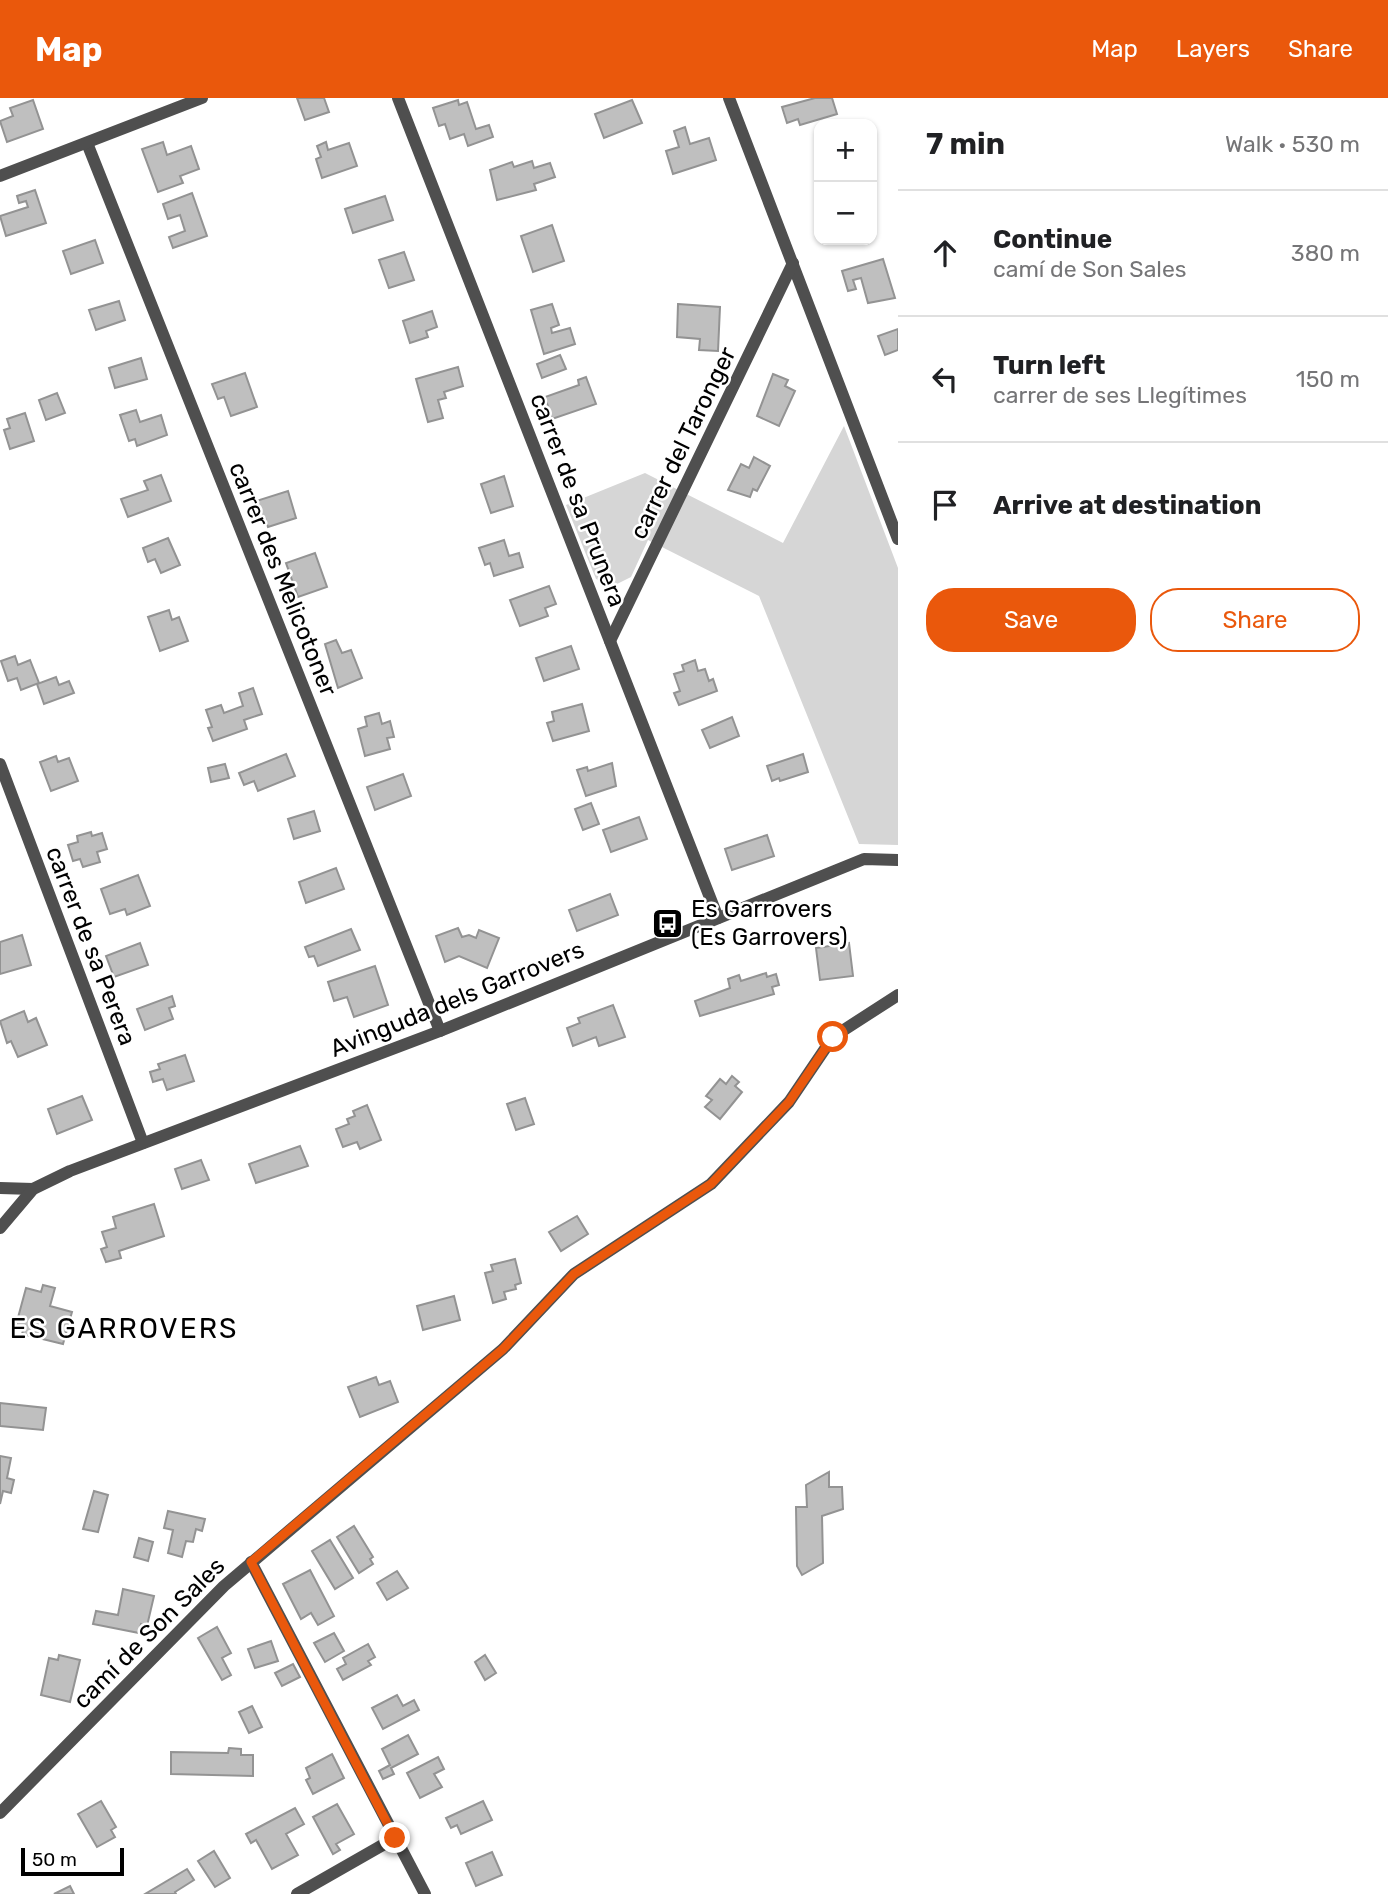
<!DOCTYPE html>
<meta charset="utf-8">
<style>
:root{--surface:#fff;--page:#f6f6f6;--text:#202124;--muted:#757577;--line:#e0e0e0;--accent:#ea580c}
body{margin:0;font-family:Rubik,sans-serif;background:var(--page);color:var(--text)}
.controls{position:absolute;right:21px;top:21px;display:grid;overflow:hidden;border-radius:14px;box-shadow:0 2px 5px #0004}
.controls button{width:63px;height:63px;display:grid;place-items:center;padding:0;border:0;border-bottom:2px solid var(--line);background:var(--surface);color:var(--text);font:35px sans-serif}
.scale{position:absolute;left:21px;bottom:18px;width:103px;box-sizing:border-box;padding-left:7px;border:4px solid #000;border-top:0;font-size:19px;line-height:24px;white-space:nowrap;color:#000;-webkit-text-stroke:5px #fff;paint-order:stroke}
.stop{position:absolute;width:21px;height:21px;margin:-16px;border:5px solid #ea580c;border-radius:50%;background:#fff}
.stop.end{background:#ea580c;border-color:#fff;box-shadow:0 2px 7px #0008}
.list{margin:0;padding:0;list-style:none}
h2{display:flex;justify-content:space-between;align-items:center;height:91px;margin:0;padding:0 28px;font-size:30px}
h2 small{font-size:23px;font-weight:400;color:var(--muted)}
.list li{display:grid;grid-template-columns:46px 1fr auto;gap:21px;align-items:center;box-sizing:border-box;height:126px;padding:0 28px;border-top:2px solid var(--line)}
.list b{display:block;font-size:26px;white-space:nowrap}
.list p{margin:0;font-size:23px;white-space:nowrap;color:var(--muted)}
.list em{font-size:23px;font-style:normal;color:var(--muted)}
.actions{display:flex;gap:14px;padding:21px 28px}
.actions a{flex:1;padding:16px 0;border:2px solid var(--accent);border-radius:28px;text-align:center;font-size:24px;color:var(--accent)}
.actions .main{background:var(--accent);color:#fff}
.icon{flex:none;width:38px;height:38px;fill:none;stroke:currentColor;stroke-width:2;stroke-linecap:round;stroke-linejoin:round}
.map{position:relative;flex:none;width:898px;height:1796px;overflow:hidden}
header{display:flex;align-items:center;gap:42px;box-sizing:border-box;height:98px;padding:0 35px;background:var(--accent);color:#fff}
header strong{font-size:33px}
nav{display:flex;gap:38px;margin-inline-start:auto;font-size:24px}
main{display:flex}
aside{flex:1;background:var(--surface)}
.map>svg:first-child{display:block}
</style>
<header>
<strong>Map</strong>
<nav><a>Map</a><a>Layers</a><a>Share</a></nav>
</header>
<main>
<div class="map">
<svg width="898" height="1796" viewBox="0 0 898 1796">
<rect width="100%" height="100%" fill="#fff"/>
<path fill="#d6d6d6" d="M844,328L898,470V747L859,746L759,498L648,442L631,479L613,488L596,481L566,407L645,375L783,445Z"/>
<g fill="#bfbfbf" stroke="#939393" stroke-width="2">
<path d="M297,0H324L329,14L305,22Z"/>
<path d="M815,0H832L837,16L800,27L798,21L787,25L782,9Z"/>
<path d="M33,2L43,31L7,44L0,23L13,18L10,10Z"/>
<path d="M458,2L459,7L467,4L476,31L489,27L493,39L468,48L464,36L450,41L445,26L439,28L433,10Z"/>
<path d="M632,2L642,25L604,40L595,16Z"/>
<path d="M685,29L690,46L709,40L716,62L673,76L666,53L679,49L674,33Z"/>
<path d="M163,44L167,57L191,48L199,71L180,78L183,85L158,94L142,51Z"/>
<path d="M326,44L328,52L349,45L357,68L322,80L316,61L321,59L317,48Z"/>
<path d="M532,63L534,70L550,65L555,79L534,86L536,92L497,102L490,72L512,64L514,69Z"/>
<path d="M35,92L46,125L6,138L0,118L28,109L26,103L19,105L17,98Z"/>
<path d="M192,95L207,138L173,150L169,139L185,133L180,117L168,121L163,106Z"/>
<path d="M385,98L393,122L353,135L345,111Z"/>
<path d="M552,127L564,163L533,174L521,138Z"/>
<path d="M95,142L103,165L71,176L63,153Z"/>
<path d="M404,154L414,182L389,190L379,162Z"/>
<path d="M883,161L895,200L868,205L861,180L853,182L856,191L848,193L842,173Z"/>
<path d="M119,203L125,222L96,232L89,212Z"/>
<path d="M552,206L559,227L551,230L552,235L570,230L575,246L544,256L531,212Z"/>
<path d="M678,206L720,209L718,253L699,252L700,241L677,239Z"/>
<path d="M432,213L437,229L426,233L428,239L410,245L403,223Z"/>
<path d="M898,231V252L885,257L878,238Z"/>
<path d="M560,257L566,271L542,280L537,266Z"/>
<path d="M141,260L147,281L115,290L109,270Z"/>
<path d="M458,269L463,288L444,294L446,300L438,302L443,320L428,324L416,281Z"/>
<path d="M245,275L257,309L231,318L224,299L218,301L212,286Z"/>
<path d="M773,276L788,282L785,288L795,293L779,328L757,318Z"/>
<path d="M586,279L596,306L552,321L545,299L579,287L578,282Z"/>
<path d="M57,295L65,315L46,322L39,302Z"/>
<path d="M136,312L140,324L161,317L167,337L137,348L135,341L129,343L120,317Z"/>
<path d="M25,315L34,343L10,351L4,332L10,330L7,321Z"/>
<path d="M754,359L770,368L757,393L753,391L750,399L728,392L741,366L749,370Z"/>
<path d="M161,377L171,403L128,419L121,401L148,392L144,383Z"/>
<path d="M504,378L513,408L491,415L481,386Z"/>
<path d="M288,393L296,420L268,429L265,420L259,422L253,404Z"/>
<path d="M168,440L180,467L161,475L155,461L148,464L143,450Z"/>
<path d="M504,442L509,458L519,455L523,469L494,478L490,465L485,467L479,450Z"/>
<path d="M315,455L327,489L298,499L286,465Z"/>
<path d="M549,488L556,506L545,510L548,518L520,528L510,502Z"/>
<path d="M169,512L172,522L179,519L188,543L160,553L148,519Z"/>
<path d="M336,542L342,555L351,552L362,580L338,590L325,546Z"/>
<path d="M571,548L579,571L544,583L536,560Z"/>
<path d="M15,558L18,567L30,562L39,585L21,592L17,580L8,583L1,563Z"/>
<path d="M695,562L698,573L705,571L709,583L713,581L717,593L679,607L674,595L680,593L674,576L684,573L682,567Z"/>
<path d="M56,579L59,587L69,583L74,595L44,606L37,586Z"/>
<path d="M253,590L262,616L244,622L247,631L213,643L208,630L212,629L206,612L221,607L224,615L243,608L239,595Z"/>
<path d="M582,606L589,633L553,643L547,625L554,623L552,614Z"/>
<path d="M379,615L382,626L390,623L394,639L387,640L390,651L365,658L358,631L367,628L365,619Z"/>
<path d="M732,619L739,638L710,650L702,632Z"/>
<path d="M286,656L295,678L258,693L254,683L244,687L239,675Z"/>
<path d="M803,656L808,674L780,683L779,680L772,683L767,668Z"/>
<path d="M56,658L58,664L69,660L78,683L51,693L40,664Z"/>
<path d="M612,665L616,688L586,698L577,672L587,669L588,673Z"/>
<path d="M225,666L229,680L211,684L208,670Z"/>
<path d="M403,676L411,698L375,712L367,689Z"/>
<path d="M591,705L599,726L583,732L575,711Z"/>
<path d="M314,713L320,733L294,741L288,721Z"/>
<path d="M639,719L647,741L611,754L603,732Z"/>
<path d="M91,734L92,738L102,735L107,751L97,754L100,764L83,769L80,761L73,763L68,747L78,744L77,738Z"/>
<path d="M767,737L774,758L732,772L725,751Z"/>
<path d="M336,770L344,791L306,805L299,784Z"/>
<path d="M138,777L150,808L127,817L125,811L110,816L101,791Z"/>
<path d="M610,796L618,817L577,833L569,812Z"/>
<path d="M458,830L462,839L469,837L476,840L479,832L499,840L487,870L459,858L445,864L436,838Z"/>
<path d="M351,831L360,852L318,868L314,858L309,859L305,849Z"/>
<path d="M22,837L31,867L0,876V844Z"/>
<path d="M140,845L148,867L114,879L106,858Z"/>
<path d="M849,845L853,878L820,882L816,850Z"/>
<path d="M375,868L388,907L354,919L347,899L334,903L328,884Z"/>
<path d="M766,875L767,879L776,876L779,887L772,889L774,896L700,918L695,903L730,890L728,881L739,877L741,883Z"/>
<path d="M172,898L175,908L169,910L173,921L145,932L137,911Z"/>
<path d="M613,907L625,939L599,948L596,939L573,948L567,930L580,925L578,920Z"/>
<path d="M24,913L28,924L36,920L47,947L18,959L11,943L7,945L0,923Z"/>
<path d="M185,957L194,983L167,992L163,981L153,984L150,974L160,971L158,966Z"/>
<path d="M732,978L739,984L735,988L742,994L720,1021L705,1009L712,1002L706,998L720,981L726,986Z"/>
<path d="M82,998L92,1022L57,1036L48,1011Z"/>
<path d="M525,1000L534,1026L516,1032L507,1006Z"/>
<path d="M367,1007L381,1042L360,1051L357,1044L343,1049L336,1031L349,1026L347,1021L355,1018L353,1013Z"/>
<path d="M300,1048L308,1068L256,1085L249,1066Z"/>
<path d="M201,1062L209,1082L182,1091L175,1071Z"/>
<path d="M154,1106L164,1138L119,1153L121,1160L106,1164L101,1151L107,1149L102,1134L116,1130L113,1119Z"/>
<path d="M577,1118L588,1136L561,1153L549,1134Z"/>
<path d="M515,1161L521,1185L515,1187L516,1191L504,1194L506,1201L493,1205L485,1175L493,1173L491,1167Z"/>
<path d="M43,1187L55,1190L50,1208L72,1214L63,1246L22,1236L24,1229L16,1227L26,1190L41,1194Z"/>
<path d="M454,1198L460,1222L423,1232L417,1208Z"/>
<path d="M376,1279L379,1287L390,1283L398,1304L360,1319L348,1289Z"/>
<path d="M0,1305L46,1310L43,1332L0,1328Z"/>
<path d="M0,1358L11,1360L7,1380L14,1382L11,1395L3,1393L0,1406Z"/>
<path d="M829,1374V1389H842L843,1411L822,1418L823,1465L802,1477L797,1468L796,1409H807L806,1387Z"/>
<path d="M94,1393L108,1397L98,1434L83,1431Z"/>
<path d="M168,1413L205,1421L202,1433L196,1431L193,1444L186,1443L182,1459L168,1455L173,1432L164,1430Z"/>
<path d="M354,1428L373,1459L370,1461L373,1466L359,1475L337,1439Z"/>
<path d="M139,1440L153,1444L148,1463L134,1459Z"/>
<path d="M330,1442L353,1480L335,1491L312,1453Z"/>
<path d="M310,1472L334,1518L318,1527L311,1515L301,1521L283,1486Z"/>
<path d="M397,1473L408,1490L387,1502L377,1485Z"/>
<path d="M123,1491L154,1498L147,1528L141,1526L139,1535L93,1526L96,1513L118,1517Z"/>
<path d="M217,1529L231,1555L222,1560L231,1577L222,1582L198,1540Z"/>
<path d="M334,1535L344,1553L325,1564L314,1545Z"/>
<path d="M271,1543L278,1563L255,1570L248,1551Z"/>
<path d="M368,1546L375,1559L368,1563L371,1567L343,1582L337,1571L346,1566L343,1560Z"/>
<path d="M59,1557L80,1562L70,1604L41,1597L49,1560L58,1562Z"/>
<path d="M485,1557L496,1575L485,1582L475,1564Z"/>
<path d="M293,1566L300,1579L282,1588L275,1575Z"/>
<path d="M397,1597L403,1608L414,1602L419,1612L383,1631L372,1610Z"/>
<path d="M252,1608L262,1629L249,1635L239,1614Z"/>
<path d="M408,1637L418,1656L391,1670L394,1676L383,1681L379,1673L390,1667L382,1651Z"/>
<path d="M229,1650L241,1651V1657H253V1678L171,1676V1654L228,1655Z"/>
<path d="M332,1656L344,1680L313,1696L306,1682L310,1680L306,1670Z"/>
<path d="M438,1659L444,1671L434,1676L442,1689L420,1700L407,1675Z"/>
<path d="M101,1703L116,1729L111,1732L115,1739L97,1749L78,1716Z"/>
<path d="M483,1703L492,1722L461,1736L457,1727L451,1730L446,1720Z"/>
<path d="M337,1706L354,1736L336,1746L340,1752L333,1756L313,1719Z"/>
<path d="M295,1710L304,1726L286,1736L298,1757L272,1771L256,1742L251,1745L246,1736Z"/>
<path d="M214,1753L230,1780L215,1789L198,1763Z"/>
<path d="M492,1754L502,1777L476,1788L466,1765Z"/>
<path d="M187,1771L194,1782L175,1794L176,1796H145Z"/>
<path d="M70,1788L74,1796H54Z"/>
</g>
<g fill="none" stroke-linecap="round" stroke-linejoin="round">
<g stroke="#4f4f4f" stroke-width="12">
<path d="M398,0L718,820"/>
<path d="M729,0L898,441"/>
<path d="M87,45L440,933"/>
<path d="M0,78L202,0"/>
<path d="M610,543L793,165"/>
<path d="M0,666L143,1045"/>
<path d="M0,1090L33,1091"/>
<path d="M0,1130L33,1091L70,1073L440,933L864,761L898,762"/>
<path d="M251,1464L425,1796"/>
<path d="M0,1715L224,1488L503,1251L574,1176L711,1086L789,1004L833,939L898,897"/>
<path d="M297,1796L395,1740"/>
</g>
</g>
<g fill="none" stroke-linecap="round" stroke-linejoin="round">
<path stroke="#ea580c" stroke-width="9" d="M395,1740L251,1464L503,1251L574,1176L711,1086L789,1004L833,939"/>
</g>
<defs>
<symbol id="bus-square" viewBox="-11 -11 22 22"><rect x="-9" y="-9" width="18" height="18" rx="4" fill="#000" stroke="#fff"/><path d="M-5-6H5V4H4V6H2V4H-2V6H-4V4H-5ZM-3.5-4V0h7V-4ZM-3.5 1.2v1.5H-2V1.2ZM2 1.2v1.5H3.5V1.2Z" fill="#fff"/></symbol>
</defs>
<g fill-rule="evenodd">
<use href="#bus-square" x="650" y="808" width="35" height="35"/>
</g>
<g text-anchor="middle" stroke-width="5" stroke-linejoin="round" paint-order="stroke">
<g font-size="24" fill="#000" stroke="#fff">
<text transform="translate(683 345) rotate(-64)" y="8">carrer del Taronger</text>
<text transform="translate(578 402) rotate(69)" y="8">carrer de sa Prunera</text>
<text transform="translate(283 481) rotate(68)" y="8">carrer des Melicotoner</text>
<text transform="translate(91 848) rotate(69)" y="8">carrer de sa Perera</text>
<text transform="translate(457 901) rotate(-22)" y="8">Avinguda dels Garrovers</text>
<text transform="translate(149 1535) rotate(-45)" y="8">camí de Son Sales</text>
</g>
<g font-size="24" fill="#000" stroke="#fff" text-anchor="start">
<text x="691" y="819">Es Garrovers<tspan x="691" dy="28">(Es Garrovers)</tspan></text>
</g>
<g font-size="28" letter-spacing="2" fill="#000" stroke="#fff">
<text x="124" y="1240">ES GARROVERS</text>
</g>
</g>
</svg>
<div class="controls">
<button>+</button>
<button>−</button>
</div>
<div class="scale">50 m</div>
<div class="stop" style="left:833px;top:939px"></div>
<div class="stop end" style="left:395px;top:1740px"></div>
</div>
<aside>
<h2>7 min<small>Walk · 530 m</small></h2>
<ul class="list">
<li><svg class="icon" aria-label="ahead" viewBox="0 0 24 24"><path d="M12 20V5M6 11l6-6 6 6"/></svg><div><b>Continue</b><p>camí de Son Sales</p></div><em>380 m</em></li>
<li><svg class="icon" aria-label="left" viewBox="0 0 24 24"><path d="M17 20v-9H6M10 6l-5 5 5 5"/></svg><div><b>Turn left</b><p>carrer de ses Llegítimes</p></div><em>150 m</em></li>
<li><svg class="icon" aria-label="arrive" viewBox="0 0 24 24"><path d="M6 21V4h12l-3 4 3 4H6"/></svg><div><b>Arrive at destination</b></div></li>
</ul>
<div class="actions"><a class="main">Save</a><a>Share</a></div>
</aside>
</main>
